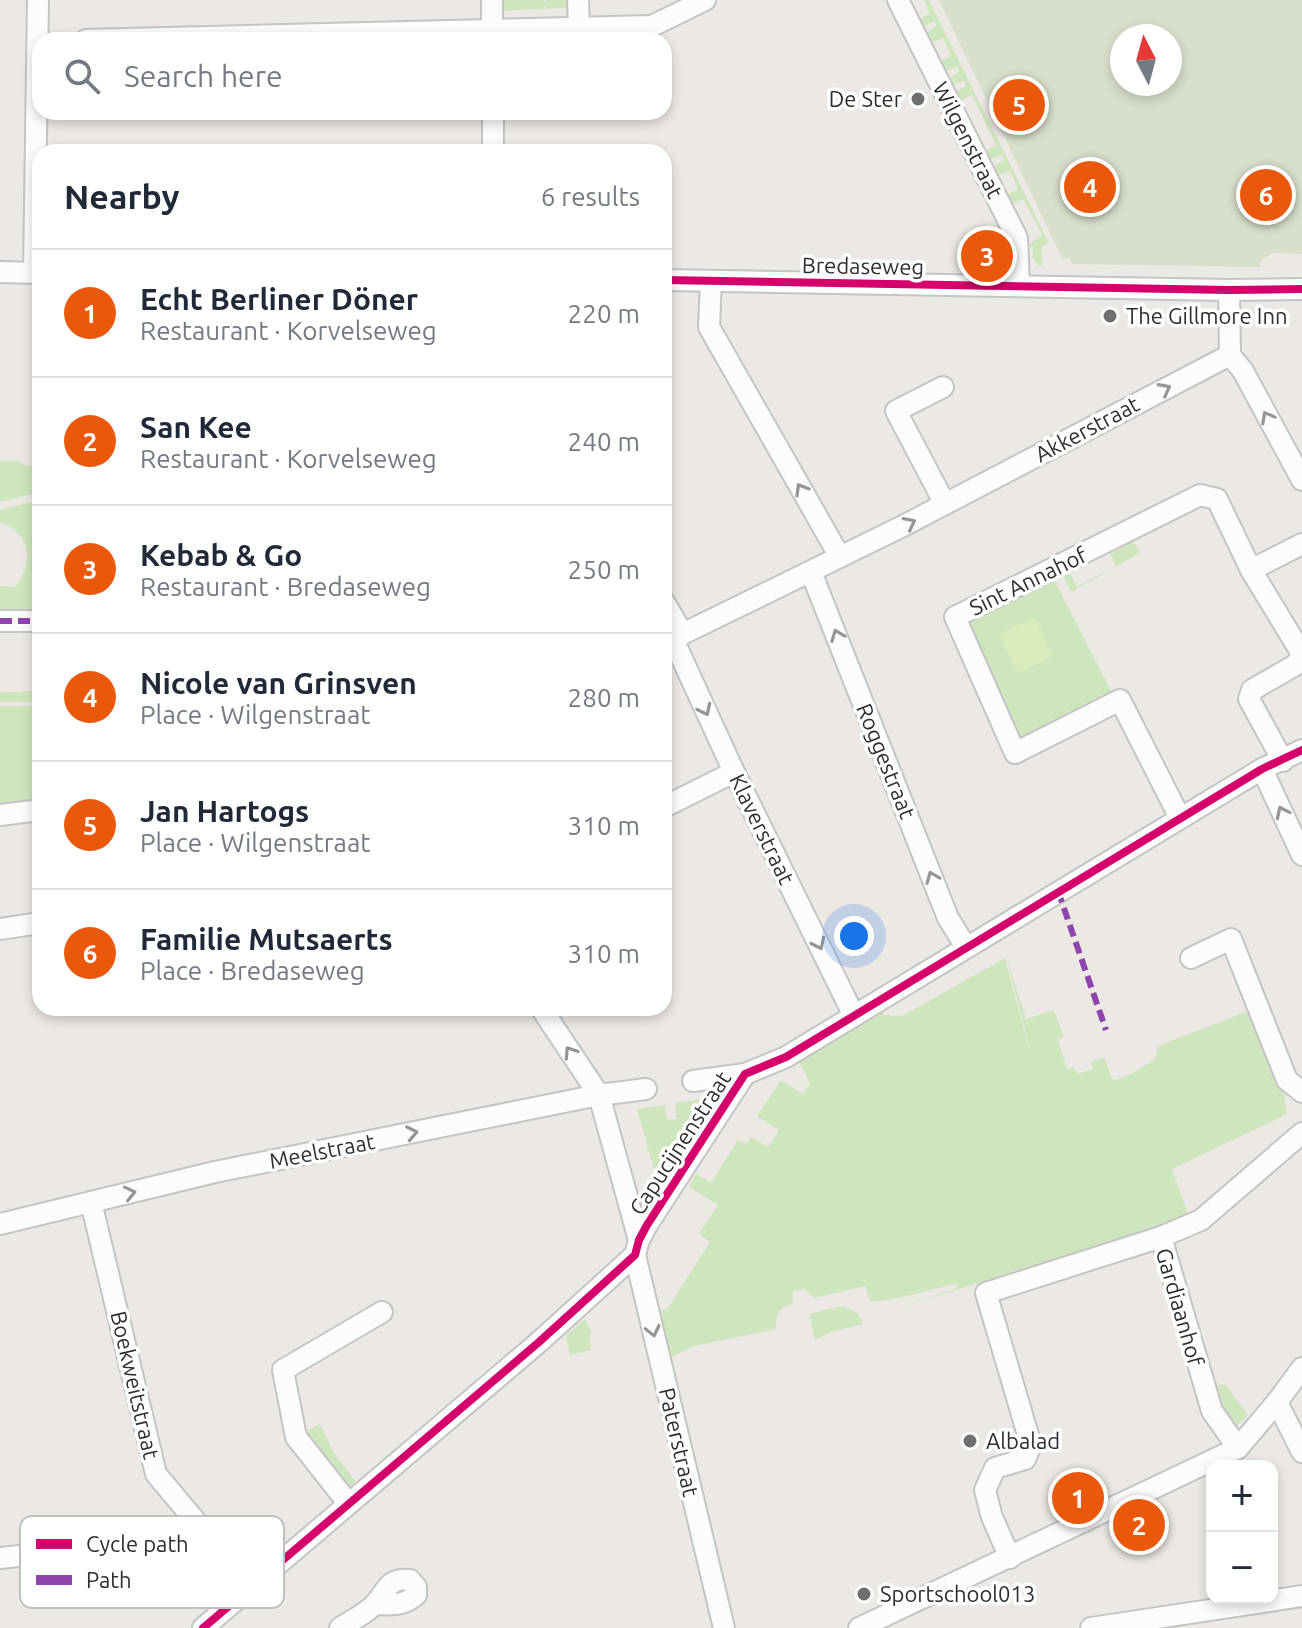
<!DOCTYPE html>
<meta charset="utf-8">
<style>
:root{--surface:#fff;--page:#f2f2f3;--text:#1f2937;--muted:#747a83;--line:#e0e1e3;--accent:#ea580c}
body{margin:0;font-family:Ubuntu,sans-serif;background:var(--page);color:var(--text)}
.controls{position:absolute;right:24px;bottom:24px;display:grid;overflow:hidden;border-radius:16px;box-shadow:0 4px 12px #0003}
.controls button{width:72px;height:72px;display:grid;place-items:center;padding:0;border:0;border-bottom:2px solid var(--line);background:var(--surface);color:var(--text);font:40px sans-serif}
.compass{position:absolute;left:1110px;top:24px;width:72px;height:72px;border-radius:50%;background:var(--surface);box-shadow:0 4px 12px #0003;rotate:354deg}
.you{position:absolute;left:854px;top:936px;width:28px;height:28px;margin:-20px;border:6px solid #fff;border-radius:50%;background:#1a73e8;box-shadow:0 0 0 12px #1a73e833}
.badge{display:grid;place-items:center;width:52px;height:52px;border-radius:50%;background:var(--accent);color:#fff;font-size:26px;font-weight:700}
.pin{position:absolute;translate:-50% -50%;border:4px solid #fff;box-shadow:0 2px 8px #0006}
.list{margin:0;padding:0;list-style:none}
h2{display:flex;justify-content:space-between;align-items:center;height:104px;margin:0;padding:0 32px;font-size:34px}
h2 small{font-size:26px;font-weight:400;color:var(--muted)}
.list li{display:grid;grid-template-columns:52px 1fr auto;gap:24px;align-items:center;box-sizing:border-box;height:128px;padding:0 32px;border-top:2px solid var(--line)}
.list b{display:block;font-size:30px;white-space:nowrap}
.list p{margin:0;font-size:26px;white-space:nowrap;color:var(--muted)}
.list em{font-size:26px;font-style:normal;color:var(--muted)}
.icon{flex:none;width:44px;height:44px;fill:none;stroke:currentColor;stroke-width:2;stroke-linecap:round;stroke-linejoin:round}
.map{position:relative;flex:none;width:1302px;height:1628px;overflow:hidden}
.search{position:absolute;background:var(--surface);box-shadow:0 4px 12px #0003;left:32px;top:32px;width:640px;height:88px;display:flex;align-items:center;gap:20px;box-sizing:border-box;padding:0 28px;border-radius:24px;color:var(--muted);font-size:30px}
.panel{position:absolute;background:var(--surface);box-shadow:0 4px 12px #0003;left:32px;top:144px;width:640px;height:872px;border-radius:24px}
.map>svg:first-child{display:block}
</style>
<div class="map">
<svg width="1302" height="1628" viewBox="0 0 1302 1628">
<rect width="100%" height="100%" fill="#ece8e4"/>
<g fill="#cee6be">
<path d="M496,0H542L545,2L546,0H573L574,10L567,8L497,11Z"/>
<path d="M924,0H929L1049,243L1041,247L1042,266H1039L1032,257L1033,249L1028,245L1042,235L1023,199L1009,205L1005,196L1018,189L1010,171L995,177L991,167L1004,160L1002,155L986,161L983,152L996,145L972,95L957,102L953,93L966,86L964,80L952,86L946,79L959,72L957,67L944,72L938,62L951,56L943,38L930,43L924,34L937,26L934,21L921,28L916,21L930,14Z"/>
<path d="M0,461H19L27,466L40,464V492L0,502Z"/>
<path d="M35,501L36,614H0V586L15,587C34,562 32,534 0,522V510Z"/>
<path d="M1133,541L1140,553L1071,592L1063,575L1069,572L1077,587L1116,566L1110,554Z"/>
<path d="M1052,575L1114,697L1018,745L962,619Z"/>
<path d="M40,691V702H0V692Z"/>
<path d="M0,706H40V802L0,808Z"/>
<path d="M1005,958L1037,1079L1007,959L1026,1019L1054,1010L1064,1037L1058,1040L1067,1069L1074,1067L1077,1074L1093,1069L1091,1062L1104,1057L1113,1081L1131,1074L1155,1059L1158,1046L1248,1011L1251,1018L1255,1017L1302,1100V1106L1299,1096L1283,1086L1287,1114L1172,1169L1188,1214L1187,1219L897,1308L957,1288V1284C939,1287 882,1304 870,1301L865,1286L814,1298L805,1289L793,1291L792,1304C778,1308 776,1315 776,1329L694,1346L671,1357L660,1310L667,1309L710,1242L699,1234L718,1205L689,1187L696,1174L711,1183L738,1140L746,1144L751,1137L768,1147L779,1130L757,1116L781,1080L803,1094L810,1083L799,1061L882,1010L884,1015L902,1016Z"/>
<path d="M703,1099L658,1169L655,1173L637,1109L665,1105L667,1120L677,1119L675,1103Z"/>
<path d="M842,1306L857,1312L863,1324L831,1332L815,1340L809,1314Z"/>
<path d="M585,1319L592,1334L589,1335L591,1350L570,1355L566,1336Z"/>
<path d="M1225,1384L1248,1415L1231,1431L1210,1386Z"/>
<path d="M320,1424L334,1453L356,1482L349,1488L303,1432Z"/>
</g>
<path fill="#d8e0cc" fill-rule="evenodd" d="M939,0H1302V254L1273,253L1261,260L1260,267L1072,264L1070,257L1063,260ZM1122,36H1170V84H1122Z"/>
<path fill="#d9eabb" d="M1035,617L1053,656L1018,673L999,634Z"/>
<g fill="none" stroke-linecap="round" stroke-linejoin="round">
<defs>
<g id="minor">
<path d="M492,0V40"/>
<path d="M578,0L579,28"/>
<path d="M898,0L1017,238L1019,286"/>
<path d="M86,40L652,26L705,0"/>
<path d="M493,112V152"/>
<path d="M0,272L40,273"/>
<path d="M34,273L38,0"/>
<path d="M664,280L1229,290L1302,289"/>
<path d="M711,281L709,327L840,557"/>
<path d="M1229,290L1230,355L1243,371L1302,480"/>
<path d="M943,387L896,411L945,504"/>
<path d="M1251,570L1302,544"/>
<path d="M811,572L948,918L966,947"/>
<path d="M664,602L683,634"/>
<path d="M0,621H40"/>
<path d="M673,639L734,772L854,1016"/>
<path d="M664,643L903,526L1230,355"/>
<path d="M1262,769L1302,855"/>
<path d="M664,807L734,772"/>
<path d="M0,815L40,810"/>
<path d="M1180,818L1120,700L1015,753L955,617L1200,495L1217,499L1251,570L1302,654L1297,664L1252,690L1249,699L1283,761"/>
<path d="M0,929L40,923"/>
<path d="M1191,958L1231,939L1287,1080L1302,1092"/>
<path d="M541,1008L599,1095L639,1240"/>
<path d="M693,1081L745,1074"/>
<path d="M91,1202L156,1474L250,1586"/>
<path d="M0,1224L215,1172L599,1095L646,1089"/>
<path d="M635,1255L724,1628"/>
<path d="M1277,1402L1302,1452"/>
<path d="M1238,1448L1212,1411L1161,1237L1201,1220L1302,1133"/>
<path d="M348,1503L296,1437L283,1370L382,1312"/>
<path d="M991,1514L985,1490L995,1468L1025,1459L1031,1445L986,1293L1161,1237"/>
<path d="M992,1517L1010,1558"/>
<path d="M0,1558L75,1550"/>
<path d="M203,1628L539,1342L635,1255L639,1240L647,1225L745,1074L786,1057L1262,769L1302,750"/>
<path d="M340,1628C351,1621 365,1614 374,1605C387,1592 387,1577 410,1580L416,1587V1595C404,1606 391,1605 375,1604"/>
<path d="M859,1628L1238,1448L1277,1402L1302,1368"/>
<path d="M1091,1628L1302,1596"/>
</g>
</defs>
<use href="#minor" stroke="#c5c4c5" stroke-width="24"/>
<use href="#minor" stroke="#fcfcfb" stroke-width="20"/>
<g stroke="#8e44ad" stroke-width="6" stroke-dasharray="12 6" stroke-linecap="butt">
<path d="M0,621H40"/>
<path d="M1058,891L1106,1030"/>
</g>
<defs>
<g id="cycleway">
<path d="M664,280L1229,290L1302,289"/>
<path d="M203,1628L539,1342L635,1255L639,1240L647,1225L745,1074L786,1057L1262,769L1302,750"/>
</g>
</defs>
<use href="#cycleway" stroke="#fff" stroke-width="13"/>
<use href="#cycleway" stroke="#d6006c" stroke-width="8"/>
</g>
<defs><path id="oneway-chevron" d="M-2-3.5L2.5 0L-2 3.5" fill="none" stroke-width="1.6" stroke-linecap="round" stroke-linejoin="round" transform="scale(2)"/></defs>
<g stroke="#959594">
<use href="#oneway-chevron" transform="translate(1165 389) rotate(-28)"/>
<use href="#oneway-chevron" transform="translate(1267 417) rotate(-119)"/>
<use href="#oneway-chevron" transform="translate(801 489) rotate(-120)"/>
<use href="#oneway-chevron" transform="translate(910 523) rotate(-27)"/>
<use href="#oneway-chevron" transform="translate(837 635) rotate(-112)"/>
<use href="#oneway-chevron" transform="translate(705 710) rotate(65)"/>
<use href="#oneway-chevron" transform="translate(1282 812) rotate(-115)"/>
<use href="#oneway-chevron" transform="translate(932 877) rotate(-112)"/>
<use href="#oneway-chevron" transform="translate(819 944) rotate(64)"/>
<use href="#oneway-chevron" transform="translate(570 1052) rotate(-123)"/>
<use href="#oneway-chevron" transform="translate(412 1133) rotate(-11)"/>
<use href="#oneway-chevron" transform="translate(130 1193) rotate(-13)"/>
<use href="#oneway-chevron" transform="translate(653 1331) rotate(77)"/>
</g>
<g fill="#706f6e" stroke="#fff" stroke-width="3">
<circle cx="918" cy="99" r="8"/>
<circle cx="1110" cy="316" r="8"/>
<circle cx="970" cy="1441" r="8"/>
<circle cx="864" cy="1594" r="8"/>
</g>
<g text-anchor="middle" stroke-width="7" stroke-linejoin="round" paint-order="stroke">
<g font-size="22" fill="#2e2e2e" stroke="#fff" text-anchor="start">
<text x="902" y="107" text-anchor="end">De Ster</text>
<text x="1126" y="324">The Gillmore Inn</text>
<text x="986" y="1449">Albalad</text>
<text x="880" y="1602">Sportschool013</text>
</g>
<g font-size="22" fill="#2e2e2e" stroke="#fff">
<text transform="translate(968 140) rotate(63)" y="8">Wilgenstraat</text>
<text transform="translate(863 266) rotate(1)" y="8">Bredaseweg</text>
<text transform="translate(1087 429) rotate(-28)" y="8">Akkerstraat</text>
<text transform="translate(1028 581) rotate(-26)" y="8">Sint Annahof</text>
<text transform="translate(886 761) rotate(68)" y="8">Roggestraat</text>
<text transform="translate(762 829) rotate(64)" y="8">Klaverstraat</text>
<text transform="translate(680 1143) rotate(-57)" y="8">Capucijnenstraat</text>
<text transform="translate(322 1151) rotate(-11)" y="8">Meelstraat</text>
<text transform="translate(1180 1307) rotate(74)" y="8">Gardiaanhof</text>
<text transform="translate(135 1385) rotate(77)" y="8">Boekweitstraat</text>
<text transform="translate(679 1442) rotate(77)" y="8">Paterstraat</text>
</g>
</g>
<rect x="20" y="1516" width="264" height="92" rx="12" fill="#fff" stroke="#c0c0c0" stroke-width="2"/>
<rect x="36" y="1539" width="36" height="10" fill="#d6006c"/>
<rect x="36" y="1575" width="36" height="10" fill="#8e44ad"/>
<g font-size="22" fill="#2e2e2e">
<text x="86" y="1552">Cycle path</text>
<text x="86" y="1588">Path</text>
</g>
</svg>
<div class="controls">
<button>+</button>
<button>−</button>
</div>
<svg class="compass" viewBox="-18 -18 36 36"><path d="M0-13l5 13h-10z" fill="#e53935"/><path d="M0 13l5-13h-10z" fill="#747a83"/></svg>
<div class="you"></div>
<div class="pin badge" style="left:1078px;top:1498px">1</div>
<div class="pin badge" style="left:1139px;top:1525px">2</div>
<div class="pin badge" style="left:987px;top:256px">3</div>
<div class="pin badge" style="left:1090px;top:187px">4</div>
<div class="pin badge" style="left:1019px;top:105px">5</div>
<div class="pin badge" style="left:1266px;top:195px">6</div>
<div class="search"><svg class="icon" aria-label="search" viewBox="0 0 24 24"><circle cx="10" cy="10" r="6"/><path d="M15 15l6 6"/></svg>Search here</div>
<section class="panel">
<h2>Nearby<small>6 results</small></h2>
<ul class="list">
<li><span class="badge">1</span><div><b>Echt Berliner Döner</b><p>Restaurant · Korvelseweg</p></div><em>220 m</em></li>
<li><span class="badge">2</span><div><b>San Kee</b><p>Restaurant · Korvelseweg</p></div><em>240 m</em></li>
<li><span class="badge">3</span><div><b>Kebab &amp; Go</b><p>Restaurant · Bredaseweg</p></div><em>250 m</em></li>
<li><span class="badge">4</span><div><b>Nicole van Grinsven</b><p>Place · Wilgenstraat</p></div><em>280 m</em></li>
<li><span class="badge">5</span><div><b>Jan Hartogs</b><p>Place · Wilgenstraat</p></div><em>310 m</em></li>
<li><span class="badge">6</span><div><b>Familie Mutsaerts</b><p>Place · Bredaseweg</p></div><em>310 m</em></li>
</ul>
</section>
</div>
